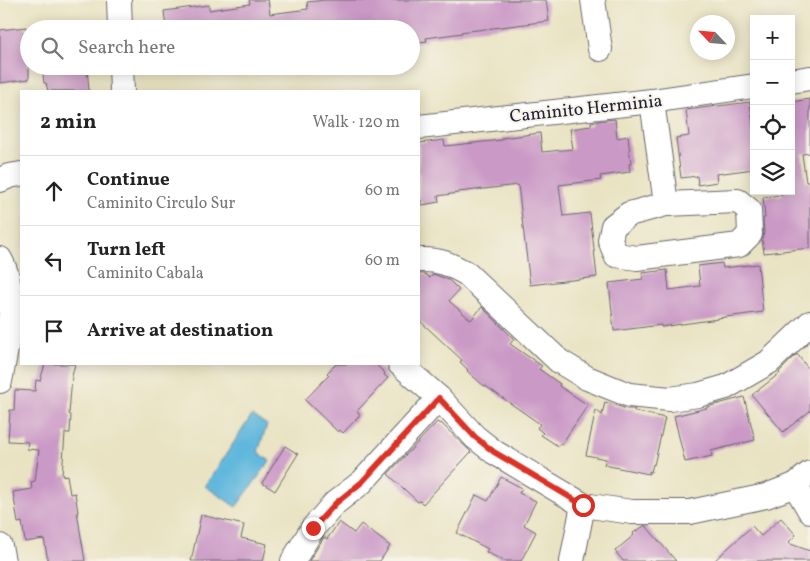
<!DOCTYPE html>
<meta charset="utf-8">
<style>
:root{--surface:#fff;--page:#f6f6f6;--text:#222;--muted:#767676;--line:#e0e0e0}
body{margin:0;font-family:Vollkorn,serif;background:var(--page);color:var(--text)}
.controls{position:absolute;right:15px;top:15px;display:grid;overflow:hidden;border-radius:0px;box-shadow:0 2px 12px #0003}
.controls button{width:45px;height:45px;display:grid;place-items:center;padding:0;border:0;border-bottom:1px solid var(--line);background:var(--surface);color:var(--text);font:25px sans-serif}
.compass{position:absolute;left:690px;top:15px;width:45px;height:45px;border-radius:50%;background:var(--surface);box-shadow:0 2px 12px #0003;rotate:296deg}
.stop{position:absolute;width:15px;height:15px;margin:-11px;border:4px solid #d93025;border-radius:50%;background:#fff}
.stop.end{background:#d93025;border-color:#fff;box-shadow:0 1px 5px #0008}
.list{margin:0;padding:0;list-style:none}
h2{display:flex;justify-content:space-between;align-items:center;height:65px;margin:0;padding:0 20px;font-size:21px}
h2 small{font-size:16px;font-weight:400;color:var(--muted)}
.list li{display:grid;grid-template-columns:32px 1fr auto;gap:15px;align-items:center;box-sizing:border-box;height:70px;padding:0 20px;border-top:1px solid var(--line)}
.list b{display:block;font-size:19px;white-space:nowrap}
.list p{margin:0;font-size:16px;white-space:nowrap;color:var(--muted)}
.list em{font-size:16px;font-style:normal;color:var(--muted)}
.icon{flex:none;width:28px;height:28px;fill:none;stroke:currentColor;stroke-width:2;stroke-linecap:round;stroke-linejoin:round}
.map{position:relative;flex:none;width:810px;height:561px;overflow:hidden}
.search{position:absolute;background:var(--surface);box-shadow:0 2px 12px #0003;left:20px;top:20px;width:400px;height:55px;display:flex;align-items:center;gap:12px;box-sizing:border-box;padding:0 18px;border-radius:28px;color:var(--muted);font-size:19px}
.panel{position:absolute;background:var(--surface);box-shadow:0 2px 12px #0003;left:20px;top:90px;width:400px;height:275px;border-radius:0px}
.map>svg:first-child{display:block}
</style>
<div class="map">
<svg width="810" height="561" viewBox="0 0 810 561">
<rect width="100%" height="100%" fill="#f7f3e8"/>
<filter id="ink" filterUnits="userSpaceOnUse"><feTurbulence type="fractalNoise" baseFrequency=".02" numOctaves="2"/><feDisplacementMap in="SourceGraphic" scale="10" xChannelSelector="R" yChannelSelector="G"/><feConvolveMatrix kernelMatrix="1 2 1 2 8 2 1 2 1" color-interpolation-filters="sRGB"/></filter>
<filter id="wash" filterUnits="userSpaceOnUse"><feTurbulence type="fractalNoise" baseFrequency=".0096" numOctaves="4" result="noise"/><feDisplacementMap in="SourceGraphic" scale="20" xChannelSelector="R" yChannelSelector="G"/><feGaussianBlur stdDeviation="1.12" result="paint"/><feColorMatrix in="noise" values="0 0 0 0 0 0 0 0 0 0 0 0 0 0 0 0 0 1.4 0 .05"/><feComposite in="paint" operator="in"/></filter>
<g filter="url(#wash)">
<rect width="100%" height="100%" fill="#e9e3c3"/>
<path fill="#60b7dd" stroke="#416c8c" d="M252,415L267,425L258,452L270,461L236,507L205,486Z"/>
<g id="blocks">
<g fill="#ca99c6">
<path d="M249,0H268L270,14L308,9L307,2L325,0H546L549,21L461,32L462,33L426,38L427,41L411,43V29H166L164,11L209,5V10L250,4Z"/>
<path d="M26,27L29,51V79L0,83V30Z"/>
<path d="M42,66H87L89,91H48L46,83H44Z"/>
<path d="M810,99V153L802,154L806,182H810V248L764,253L762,240L764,233L763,218H765L763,197L782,195V191H791V102Z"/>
<path d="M750,102L754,133V169L716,174L717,182L698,185L697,176L681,178L676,138L689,136L686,110Z"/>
<path d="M615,119L617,138L628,136L631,164H629L630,172L600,176L601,180L559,185L563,216L590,213L597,277L530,285L518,185L458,192V193L438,196L439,202L422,205V201H419V143L444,140L445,146L502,140V138L540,133L542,152L573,149L570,129L591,126V122Z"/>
<path d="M722,263L723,268L758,264L763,312L718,318V319L682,324L661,327V325L614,331L609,283L643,279L642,273L667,270L669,290L700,286L698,266Z"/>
<path d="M419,274H425L430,278L433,274L449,280L459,290L449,301L471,320L482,307L514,339L510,344L542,366L539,369L560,384L559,386L588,405L561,445L559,444L558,446L541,435L543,433L537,428L540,424L484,385V386L467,371L468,370L460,362L462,360L419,320Z"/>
<path d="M797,354L810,371V411L783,432L752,395L780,373L779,372Z"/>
<path d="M45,364H75L72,376L69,414L71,415L70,433H65L62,476L67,475L70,494L75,493L78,512H77L85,561H48L44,539L25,542L22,522L18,523L13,492L32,489L31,482L35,481L39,450L27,449L28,442L8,441L10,410H14L15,390L35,391L36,380L40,381Z"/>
<path d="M336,364H375L385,373L384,375L388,378L358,410L357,411L360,415L343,433L340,430L338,432L305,400L329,375L327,373Z"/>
<path d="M744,397L755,440L711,451L712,456L685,462L674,416L707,408V407Z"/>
<path d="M605,402L627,409H635L634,411L665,418L654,465L653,464L651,472L649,471V474L604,465L606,459L586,455L596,410L602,415Z"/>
<path d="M437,422L440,424L441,423L471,452L423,504L420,501L418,502L388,474Z"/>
<path d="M285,446L298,454L275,491L262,483Z"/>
<path d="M501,477L522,488L519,493L536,501L524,525L536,532L521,561H504L486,552L488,549L457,533L476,495L488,501Z"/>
<path d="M201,515L244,525L241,538L267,544L263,561H191Z"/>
<path d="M781,518L796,535L788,543L810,551V561H714L752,526L761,536Z"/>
<path d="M339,522L354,533L361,524L390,546L380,561H309L324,537L327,539Z"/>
<path d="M644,526H646L676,561H623L615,551L634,535L633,533Z"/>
</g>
</g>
</g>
<g filter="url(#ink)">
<use href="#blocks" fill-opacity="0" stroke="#68666b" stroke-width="1"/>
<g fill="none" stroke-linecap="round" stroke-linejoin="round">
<defs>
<g id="minor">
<path d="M119,0L120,29"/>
<path d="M593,0L600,49"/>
<path d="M121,66L122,91"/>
<path d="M791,81L810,78"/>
<path d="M652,101L666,204"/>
<path d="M419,127L652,101L754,86"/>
<path d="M0,180L9,176L21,174"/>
<path d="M738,201L749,210L750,234L739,245L637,258L616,255L610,240L613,226L629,214L666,204Z"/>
<path d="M0,259C20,295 7,343 0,381"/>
<path d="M419,260C439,259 450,264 467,274L559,361L587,378L629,395L670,399L698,395L726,387L769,362L810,323"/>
<path d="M400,364L439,398L475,437L494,452L583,505L632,512H690L766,496L795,485L810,473"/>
<path d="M795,485L810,511"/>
<path d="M0,546L3,561"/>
<path d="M293,561L313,528L335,503L362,482L439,398"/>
<path d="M572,561L583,505"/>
</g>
</defs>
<use href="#minor" stroke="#68666b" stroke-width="26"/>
<use href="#minor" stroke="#fff" stroke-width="24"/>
</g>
</g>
<g fill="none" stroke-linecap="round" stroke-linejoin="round" filter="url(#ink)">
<path stroke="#d93025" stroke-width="6" d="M313,528L336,503L362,482L439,398L475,437L494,452L583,505"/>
</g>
<g text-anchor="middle" stroke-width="4" stroke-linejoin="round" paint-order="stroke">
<g font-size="18" fill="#22223b" stroke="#f7f3e8">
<text transform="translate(586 108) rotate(-6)" y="6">Caminito Herminia</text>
</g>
</g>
</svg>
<div class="controls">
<button>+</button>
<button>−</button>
<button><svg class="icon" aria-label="locate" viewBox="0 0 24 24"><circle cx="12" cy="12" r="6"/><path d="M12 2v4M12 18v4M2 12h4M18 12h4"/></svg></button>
<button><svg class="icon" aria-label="layers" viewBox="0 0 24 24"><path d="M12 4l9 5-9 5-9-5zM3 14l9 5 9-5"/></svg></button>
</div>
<svg class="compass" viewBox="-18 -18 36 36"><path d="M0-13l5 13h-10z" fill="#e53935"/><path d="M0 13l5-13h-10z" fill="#767676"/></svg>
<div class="stop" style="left:583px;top:505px"></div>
<div class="stop end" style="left:313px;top:528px"></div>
<div class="search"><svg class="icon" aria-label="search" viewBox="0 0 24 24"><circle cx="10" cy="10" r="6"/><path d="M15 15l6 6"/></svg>Search here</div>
<section class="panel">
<h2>2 min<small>Walk · 120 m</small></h2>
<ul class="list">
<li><svg class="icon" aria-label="ahead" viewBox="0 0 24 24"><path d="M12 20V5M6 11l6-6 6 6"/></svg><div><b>Continue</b><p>Caminito Circulo Sur</p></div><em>60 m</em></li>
<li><svg class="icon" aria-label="left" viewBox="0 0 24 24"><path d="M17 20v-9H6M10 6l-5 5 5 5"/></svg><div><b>Turn left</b><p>Caminito Cabala</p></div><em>60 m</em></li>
<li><svg class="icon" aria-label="arrive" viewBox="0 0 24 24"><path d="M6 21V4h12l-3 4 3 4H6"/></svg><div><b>Arrive at destination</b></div></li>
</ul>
</section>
</div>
